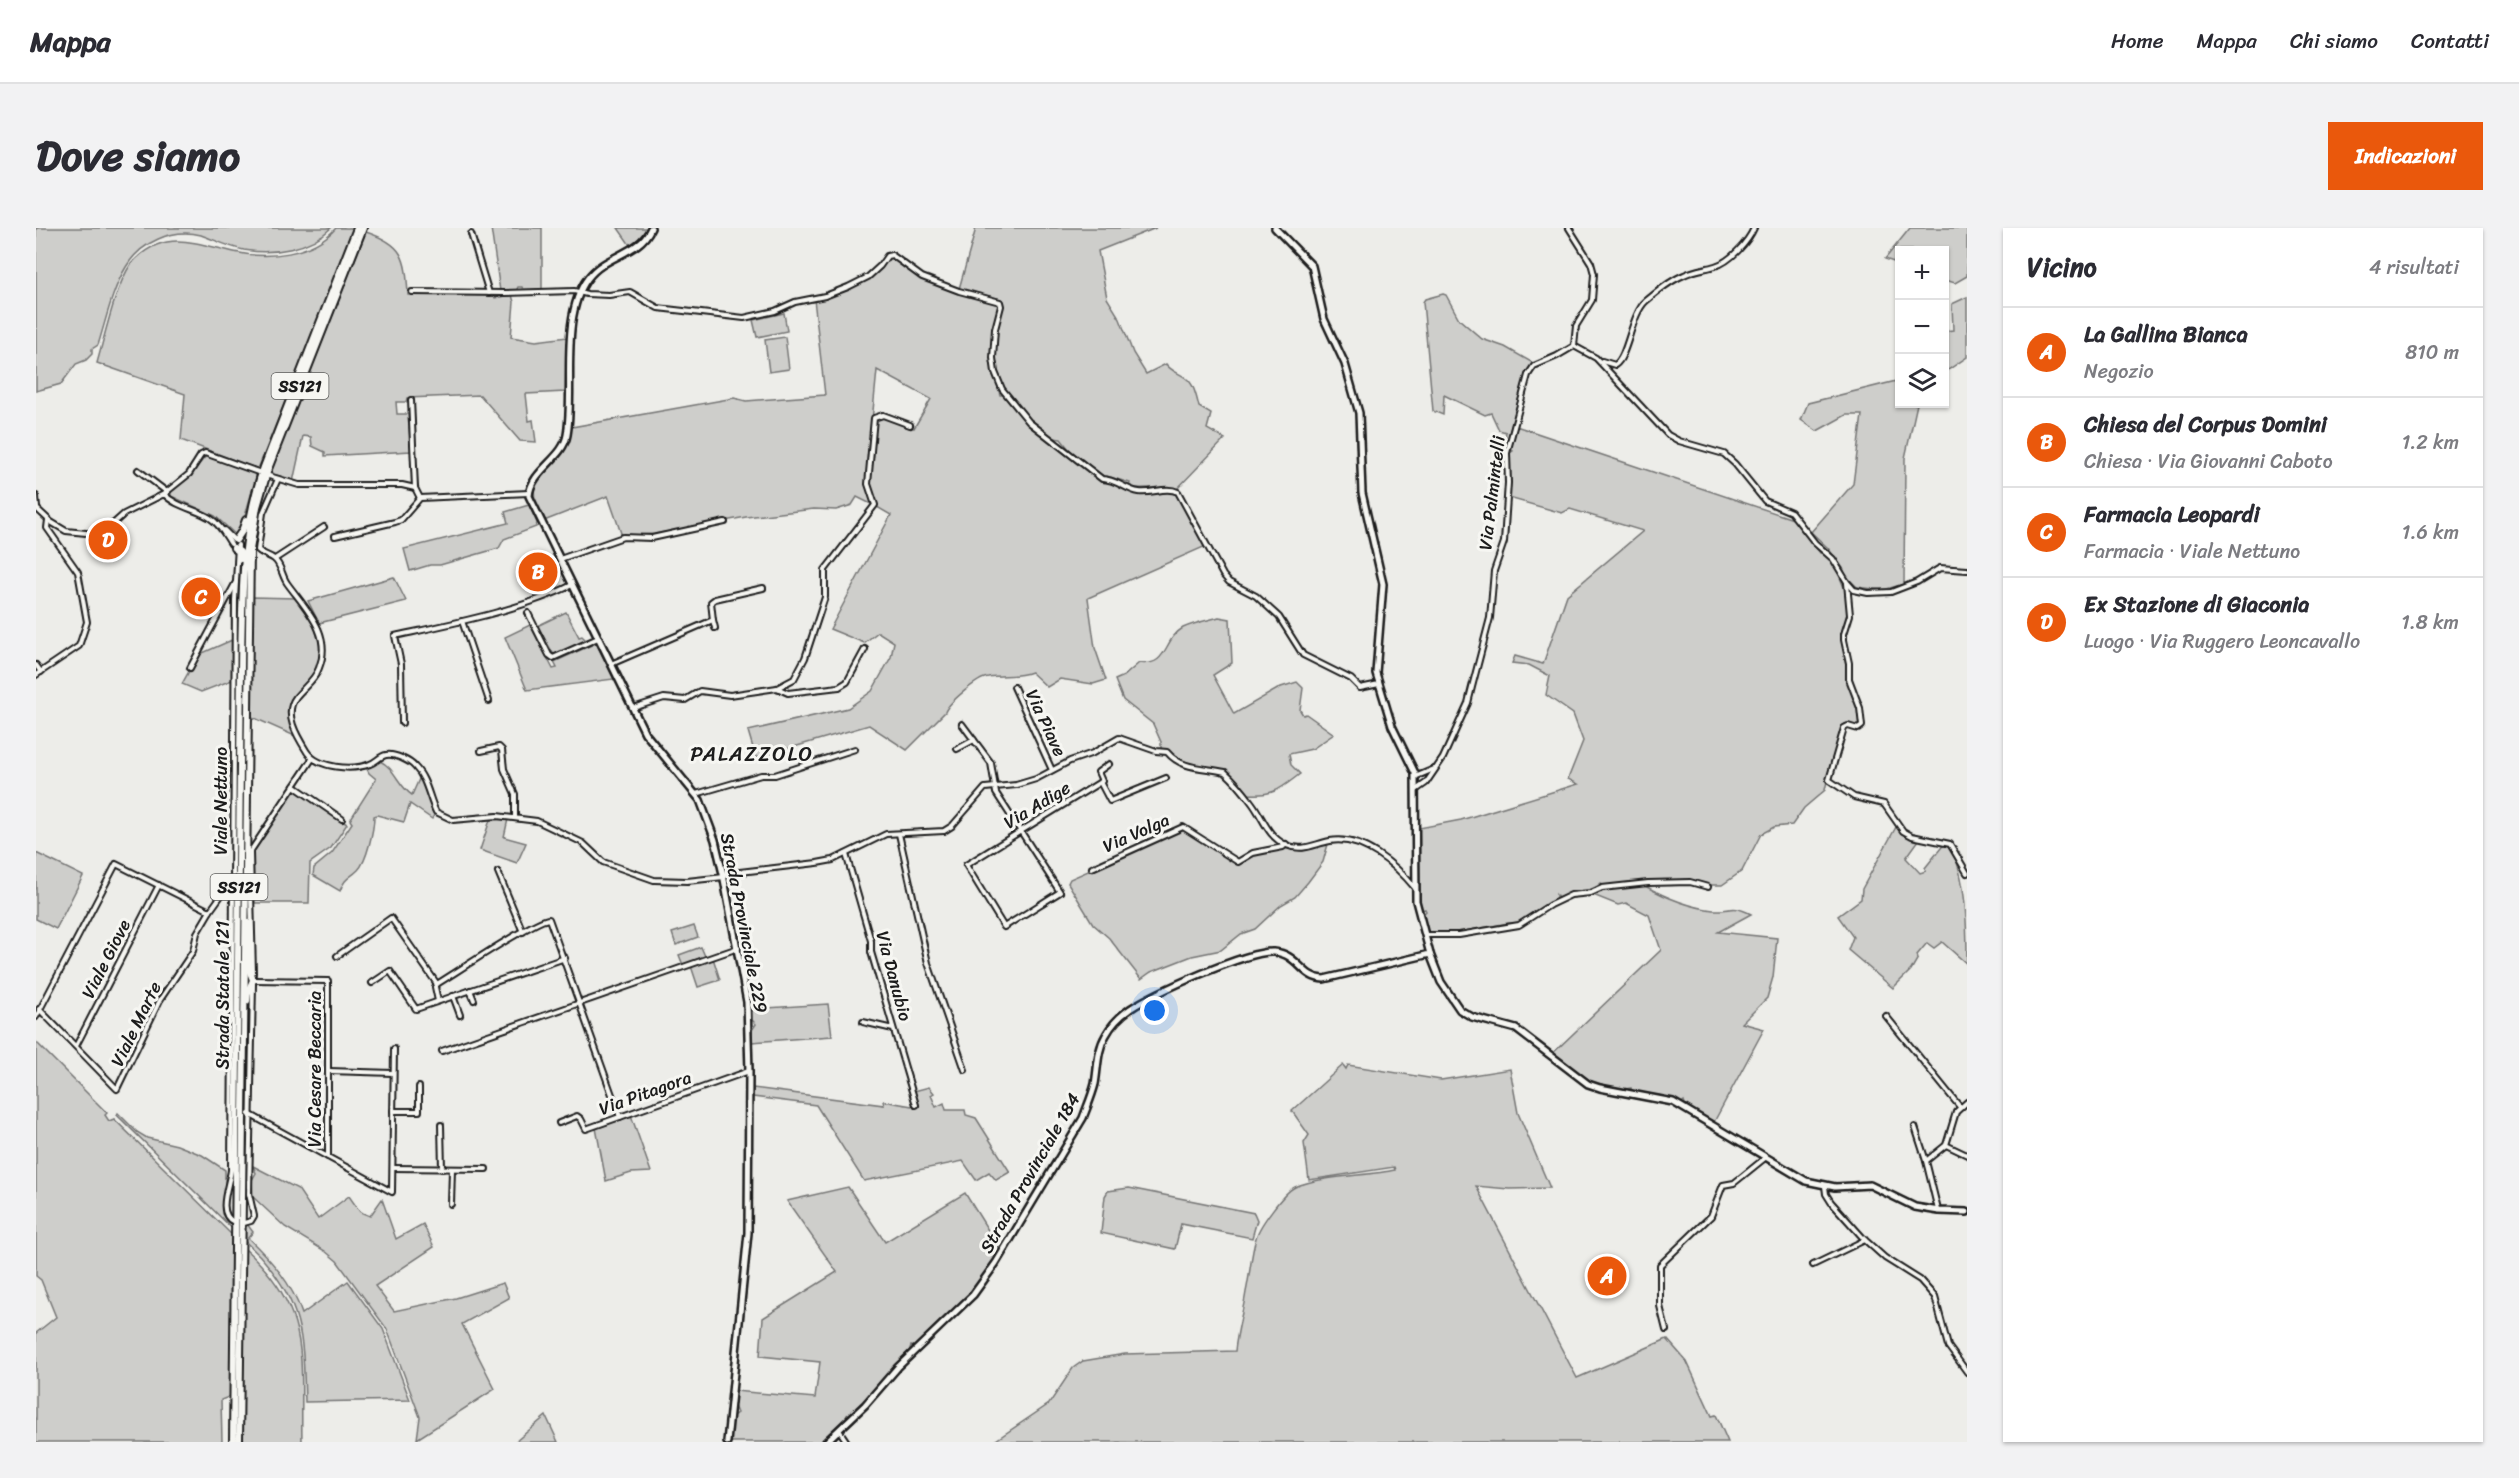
<!DOCTYPE html>
<html lang="it">
<meta charset="utf-8">
<style>
:root{--surface:#fff;--page:#f2f2f3;--text:#2b2b33;--muted:#7c7c81;--line:#e1e1e2;--accent:#ea580c}
body{margin:0;font-family:Sriracha,sans-serif;background:var(--page);color:var(--text)}
.controls{position:absolute;right:18px;top:18px;display:grid;overflow:hidden;border-radius:0px;box-shadow:0 2px 4px #0004}
.controls button{width:54px;height:54px;display:grid;place-items:center;padding:0;border:0;border-bottom:2px solid var(--line);background:var(--surface);color:var(--text);font:30px sans-serif}
.you{position:absolute;left:1119px;top:783px;width:21px;height:21px;margin:-15px;border:4px solid #fff;border-radius:50%;background:#1a73e8;box-shadow:0 0 0 9px #1a73e833}
.badge{display:grid;place-items:center;width:39px;height:39px;border-radius:50%;background:var(--accent);color:#fff;font-size:20px;font-weight:700}
.pin{position:absolute;translate:-50% -50%;border:3px solid #fff;box-shadow:0 2px 6px #0006}
.list{margin:0;padding:0;list-style:none}
h2{display:flex;justify-content:space-between;align-items:center;height:78px;margin:0;padding:0 24px;font-size:26px}
h2 small{font-size:20px;font-weight:400;color:var(--muted)}
.list li{display:grid;grid-template-columns:39px 1fr auto;gap:18px;align-items:center;box-sizing:border-box;height:90px;padding:0 24px;border-top:2px solid var(--line)}
.list b{display:block;font-size:22px;white-space:nowrap}
.list p{margin:0;font-size:20px;white-space:nowrap;color:var(--muted)}
.list em{font-size:20px;font-style:normal;color:var(--muted)}
.icon{flex:none;width:33px;height:33px;fill:none;stroke:currentColor;stroke-width:2;stroke-linecap:round;stroke-linejoin:round}
.map{position:relative;flex:none;width:1931px;height:1214px;overflow:hidden;border-radius:0px}
header{display:flex;align-items:center;gap:36px;box-sizing:border-box;height:84px;padding:0 30px;background:var(--surface);border-bottom:2px solid var(--line)}
header strong{font-size:28px}
nav{display:flex;gap:33px;margin-inline-start:auto;font-size:21px}
.intro{display:flex;align-items:center;justify-content:space-between;box-sizing:border-box;height:144px;padding:0 36px}
h1{margin:0;font-size:42px}
.button{padding:15px 27px;border-radius:0px;background:var(--accent);color:#fff;font-size:21px;font-weight:700}
main{display:flex;gap:36px;padding:0 36px}
aside{flex:1;background:var(--surface);border-radius:0px;box-shadow:0 2px 4px #0004}
.map>svg:first-child{display:block}
</style>
<header>
<strong>Mappa</strong>
<nav><a>Home</a><a>Mappa</a><a>Chi siamo</a><a>Contatti</a></nav>
</header>
<div class="intro"><h1>Dove siamo</h1><a class="button">Indicazioni</a></div>
<main>
<div class="map">
<svg width="1931" height="1214" viewBox="0 0 1931 1214">
<rect width="100%" height="100%" fill="#edede9"/>
<filter id="ink" filterUnits="userSpaceOnUse"><feTurbulence type="fractalNoise" baseFrequency=".0167" numOctaves="2"/><feDisplacementMap in="SourceGraphic" scale="12" xChannelSelector="R" yChannelSelector="G"/><feConvolveMatrix kernelMatrix="1 2 1 2 8 2 1 2 1" color-interpolation-filters="sRGB"/></filter>
<g filter="url(#ink)">
<g fill="#cececb" stroke="#757574" stroke-width="1.5">
<path d="M0,0H295C274,21 237,27 208,22C193,19 179,12 165,7C136,0 105,14 90,39C76,62 70,92 62,117L56,121V126L50,132L40,136L25,156L0,163Z"/>
<path d="M300,0H319L222,241L145,212L149,166L61,135C69,107 79,59 95,36C127,0 158,15 198,24C232,32 276,27 300,0Z"/>
<path d="M455,0H506V61L487,62L486,59H482L480,63H464Z"/>
<path d="M582,0H611L603,12L594,17Z"/>
<path d="M940,0H1120L1062,23L1071,70L1084,91L1097,125L1110,146L1130,136C1136,145 1148,146 1154,154C1159,160 1161,171 1163,179L1175,186L1171,201L1189,211L1141,261C1126,256 1109,263 1093,259L1094,255L1071,248L1067,249L1040,230L1025,211C1012,210 1000,199 991,189C984,180 973,171 967,161C953,133 960,103 967,74L965,71L923,61Z"/>
<path d="M1874,0H1931V48L1919,55L1909,52L1908,22H1864L1863,36L1849,31Z"/>
<path d="M330,4C367,16 370,29 372,67L430,65L432,67H458L459,70L476,67L478,74L475,109L500,113L531,109L529,164L490,166L493,193L497,192L500,214L484,213L444,167L371,170L370,174H360L361,186H372L375,223L289,228V224L276,218L275,209L267,208L257,254L234,245Z"/>
<path d="M855,28L885,50L962,75L963,78L955,133L964,167H968L1002,204L1067,254L1071,252L1103,266L1139,264L1170,318L1052,370L1059,420L1070,452L1057,456L1024,451L1011,459L995,444C979,450 968,446 952,449C942,450 913,474 909,484L871,522L833,497L720,530L712,503L812,480L836,463L855,429L858,414L842,404L828,415L794,401L855,287L841,279L834,258L839,193L845,189L878,200L895,171L841,142L830,254L837,277L821,269L816,277L800,282L778,281L710,289L618,306L586,308L572,268L508,293L499,275L498,260L503,251L533,215L536,199L698,170L710,173L789,167L778,71L822,56Z"/>
<path d="M1407,66L1410,67L1423,91L1446,111L1469,119L1497,135L1490,145L1471,213L1469,211L1470,204L1463,202L1455,185L1449,187L1408,167L1407,187L1397,183L1387,74L1389,71Z"/>
<path d="M1931,69V129L1909,144V103L1917,102L1916,76Z"/>
<path d="M748,85L751,103L721,109L717,92Z"/>
<path d="M749,109L753,141L733,144L729,112Z"/>
<path d="M1863,150L1864,176H1881L1869,230L1868,356L1847,362L1821,359L1810,348L1807,340L1792,320L1775,304L1817,256L1826,187H1810L1781,203L1765,192L1772,175L1860,153Z"/>
<path d="M1480,198L1760,292L1784,325H1787L1799,337L1811,367L1812,387L1806,409L1812,452L1823,480L1824,498L1821,499L1809,496L1796,532L1789,562L1768,580L1756,597L1738,599L1725,606L1706,643L1686,657H1668L1658,652L1579,657L1566,658L1565,655L1557,662L1539,663L1522,670L1520,667V671L1481,695H1472L1424,704L1392,705L1387,686L1390,683L1389,681L1386,682L1382,668L1384,667L1383,663V600L1425,592L1542,556L1532,551L1547,513L1537,486L1510,467L1514,448L1493,437L1476,435L1479,428L1507,436L1531,367L1607,303L1534,281L1526,285L1473,270L1474,225L1477,223L1475,221Z"/>
<path d="M170,228L221,245L206,299L200,307L179,288L135,268V263L152,250Z"/>
<path d="M493,277L501,295L500,299L468,311L463,320L404,337H394L374,343L368,321L472,295L469,284Z"/>
<path d="M358,349L370,373L283,395L272,373Z"/>
<path d="M215,369L261,370C275,389 293,420 279,444C263,472 242,472 261,509L214,488Z"/>
<path d="M530,384L543,409L546,408L551,413L518,427L501,398Z"/>
<path d="M1183,389L1194,391L1196,435L1177,447L1198,486L1245,459L1261,454L1267,460L1264,482L1267,487L1270,486L1298,506L1276,521L1253,526L1255,537L1264,546C1244,561 1238,568 1212,566C1203,555 1194,542 1178,540C1170,539 1161,540 1154,538C1142,534 1136,523 1125,521V514L1117,496L1087,472L1079,452L1088,448L1103,435C1133,439 1126,412 1147,400C1157,395 1172,392 1183,389Z"/>
<path d="M494,397L517,441L521,440L518,434L560,415L578,451L491,462L469,409Z"/>
<path d="M196,412V452L165,464L146,456L162,427Z"/>
<path d="M344,533C359,540 362,558 376,567L384,549L399,585L396,591L374,576L368,594L341,587L338,588C338,601 331,633 322,642C313,651 309,649 304,663L277,647L278,640L296,625L316,595L314,592L340,551L333,545L330,539Z"/>
<path d="M258,561L311,596L295,620L274,635L273,675H219L215,625Z"/>
<path d="M472,591L468,609L490,615L481,635L444,622L454,592Z"/>
<path d="M1860,599L1874,609L1883,612L1870,630L1884,645L1890,643L1889,640L1909,615C1931,633 1931,704 1931,736L1906,714L1898,720L1891,715L1881,727L1882,730L1875,742L1857,760L1812,722L1817,709L1802,688L1825,671L1826,661Z"/>
<path d="M1147,601L1201,636L1218,626L1251,619L1266,623L1292,616L1287,634L1272,654L1259,669L1245,677L1219,701L1205,706L1185,722L1156,728L1115,744L1105,751L1073,710L1057,696L1032,655L1034,651Z"/>
<path d="M0,625L47,648L20,701L0,691Z"/>
<path d="M1609,658C1629,669 1654,679 1677,682C1696,683 1695,676 1715,686L1682,704L1741,710L1737,749L1731,770L1706,795L1728,801L1678,894L1650,879L1648,873L1644,876L1627,868L1596,863L1595,860C1565,868 1538,842 1516,826L1625,722L1613,687L1590,675L1582,677L1557,667L1568,662Z"/>
<path d="M658,698L662,709L640,717L636,705Z"/>
<path d="M665,719L669,728L647,737L643,727Z"/>
<path d="M677,730L684,752L662,759L655,738Z"/>
<path d="M792,776L796,808L716,814V802L720,796L716,792V781Z"/>
<path d="M0,814L71,885L69,887L73,893L78,891L197,1008L195,1168L185,1172L186,1214H0V1105L20,1089L5,1052L0,1048Z"/>
<path d="M1307,837L1310,841L1312,837L1405,852L1474,841L1482,885L1514,960L1473,961L1440,958L1541,1150L1631,1111L1651,1134L1676,1188L1680,1187L1692,1214H957L1013,1176L1037,1140L1047,1133L1089,1126L1199,1123C1201,1102 1207,1084 1210,1064C1214,1046 1215,1027 1220,1010C1223,998 1248,964 1259,959C1285,948 1330,948 1359,942L1358,939L1273,952L1268,915L1273,907L1256,883Z"/>
<path d="M893,859L898,865L895,867L900,879L908,875L910,882H929L930,887L940,890L974,944L960,952L953,944L940,952L927,933L828,953L780,877L717,869V860L848,877L847,873L882,879L878,863Z"/>
<path d="M82,885L101,904L111,910L141,917L166,927L189,942V965L186,986L197,996V1000L208,1001L211,996L217,1004L212,1010C235,1032 256,1055 266,1086L312,1053L347,1101L374,1172L269,1174C267,1111 268,1077 224,1028L81,887Z"/>
<path d="M595,887L615,944L595,945L570,953L560,900Z"/>
<path d="M217,938L262,961L282,991L313,968L324,984L334,988L346,971L360,1011L387,996L398,1019L339,1058L358,1083L420,1070L467,1055L473,1070L426,1096L459,1161L381,1211L384,1189L351,1101L301,1033L289,1023L249,999L217,969L216,952L220,945Z"/>
<path d="M812,959L849,1014L929,965L965,1023L936,1065L879,1119L875,1118L872,1126C855,1145 832,1178 811,1187V1192L786,1214H694L697,1188L701,1185L698,1178L699,1163L779,1170L784,1134L724,1128L727,1090L801,1044L751,973Z"/>
<path d="M1093,960L1218,985L1221,992L1216,1010L1145,996L1139,1021L1065,1005L1069,968L1072,963Z"/>
<path d="M208,1020C277,1082 264,1130 266,1214H206Z"/>
<path d="M510,1188L522,1214H479Z"/>
</g>
<g fill="none" stroke-linecap="round" stroke-linejoin="round">
<defs>
<g id="street">
<path d="M1533,0L1555,35L1558,46L1556,72L1540,98L1538,118"/>
<path d="M435,6L453,65"/>
<path d="M376,64L468,65L538,63L551,66L573,67L594,64L622,80L708,90L739,83L759,74L789,68L812,59L832,49L844,38L851,28L856,27L886,49L923,63L964,74L965,78L959,101L957,130L959,144L966,161L993,194L1066,251C1080,251 1090,262 1103,264C1116,266 1130,258 1142,264L1187,347L1193,354L1220,368L1243,389L1267,427L1315,451L1324,460L1343,456"/>
<path d="M1566,133L1579,137C1592,129 1595,86 1610,73C1622,63 1634,53 1648,47C1658,42 1669,41 1679,38C1694,34 1712,14 1718,0"/>
<path d="M375,172L379,260L384,270"/>
<path d="M102,242L131,264"/>
<path d="M233,248L263,257H366L379,260"/>
<path d="M242,251L227,285L222,322C227,327 233,327 238,331C245,336 246,348 251,355C269,380 297,406 283,440C279,452 268,459 260,469C247,486 261,508 271,524C282,540 316,543 334,536C340,534 344,528 350,527C358,525 374,533 379,539C391,551 393,570 400,584L417,592L461,588L501,593L547,615L567,634L618,652L651,653L688,649"/>
<path d="M128,266L153,246L165,227L169,225L222,244"/>
<path d="M0,268L1,280"/>
<path d="M0,280L15,294L30,303L60,306L68,304L88,286L128,266C140,279 160,281 174,290C184,296 189,307 195,316"/>
<path d="M188,302L198,312"/>
<path d="M299,308L359,294L365,292L384,270L493,265"/>
<path d="M239,331L288,299"/>
<path d="M524,331L587,309L616,310L689,294"/>
<path d="M1811,355L1814,387L1808,406V412L1813,435V451L1824,480L1826,498L1822,501L1812,498L1808,500L1793,552L1818,569L1848,576L1867,603L1876,608L1914,616L1931,645"/>
<path d="M492,385L513,427L517,430L562,410"/>
<path d="M677,392L679,400"/>
<path d="M426,393L453,473"/>
<path d="M575,436L677,392L675,374L679,371L727,360"/>
<path d="M0,437L5,444"/>
<path d="M154,440L200,354"/>
<path d="M0,447L43,418L51,394L42,344L11,300L12,292"/>
<path d="M978,459L1016,542"/>
<path d="M741,460L758,451L769,430L789,369V342L839,277L832,256L838,190L847,187L874,197"/>
<path d="M597,480L628,470L649,472L664,463L694,467L741,460L752,465L803,459L811,454L829,421"/>
<path d="M366,495L365,436L359,408C414,396 486,382 536,357"/>
<path d="M926,496L955,535L960,565L1024,664L968,699L930,637L1066,553L1062,544L1073,536"/>
<path d="M921,521L938,512"/>
<path d="M445,523L463,519L466,522L468,541L479,566V590"/>
<path d="M1379,549L1398,541"/>
<path d="M1064,554L1074,573L1130,550"/>
<path d="M258,558L306,591"/>
<path d="M1380,562L1390,555L1407,530L1432,475L1436,459L1454,390L1458,343L1468,314L1472,255L1471,225L1492,147L1498,138L1521,128L1538,118L1560,130L1632,207L1643,213L1688,226L1699,236L1729,273L1755,284L1779,315L1797,331L1811,354L1818,362L1832,365L1855,364L1881,354L1904,340L1931,342"/>
<path d="M660,566L725,547H739L819,521"/>
<path d="M863,606L892,735L929,842"/>
<path d="M810,626L835,713V724L880,877"/>
<path d="M1056,640L1147,599L1202,634L1217,625L1247,619L1250,616"/>
<path d="M462,644L487,704"/>
<path d="M687,646L781,635L797,632L850,606L908,603L916,598L949,560L980,557L1000,551L1034,533L1057,525L1083,510L1120,523L1131,524C1146,542 1168,539 1189,544C1199,553 1208,564 1216,575C1228,591 1231,608 1250,617C1267,624 1278,616 1294,613C1326,607 1361,638 1379,660"/>
<path d="M1389,707H1423L1483,697L1514,677L1535,667L1555,665L1566,660L1612,655L1654,654L1672,659"/>
<path d="M301,728L355,690L401,756"/>
<path d="M217,745L214,624L276,531"/>
<path d="M217,752L292,753V929"/>
<path d="M336,755L354,743L380,781L529,730"/>
<path d="M434,762L438,772"/>
<path d="M417,768L424,787"/>
<path d="M402,773L399,759L401,756C419,745 500,691 513,691L584,889"/>
<path d="M3,781L81,861L124,772L157,723L161,705L174,683L197,651"/>
<path d="M1850,788L1924,879"/>
<path d="M0,789L80,636L174,683"/>
<path d="M827,794L857,801"/>
<path d="M40,818L123,657"/>
<path d="M406,823L702,720"/>
<path d="M293,843L357,845"/>
<path d="M357,883H383V859"/>
<path d="M213,886L356,964L358,821"/>
<path d="M523,895L541,888L545,891L550,901L713,843"/>
<path d="M405,897L406,941"/>
<path d="M1879,899L1890,933"/>
<path d="M1910,917L1931,927"/>
<path d="M357,940L450,941"/>
<path d="M1789,958L1790,966L1795,974L1829,1012L1849,1030L1884,1052L1899,1069L1912,1118L1931,1144"/>
<path d="M415,976L416,941"/>
<path d="M1902,982L1890,933L1910,917L1920,884L1931,874"/>
<path d="M198,994C180,986 193,958 195,942L199,372L202,317"/>
<path d="M208,995L215,993L218,988L213,966L217,756"/>
<path d="M1777,1037L1829,1012"/>
<path d="M1630,1102L1624,1078V1037L1675,988L1687,957L1698,955L1729,930"/>
<path d="M803,1202L811,1214"/>
</g>
<g id="secondary">
<path d="M615,0C603,27 570,26 552,50C523,88 539,161 531,207C527,231 495,242 493,268L609,505L664,572L679,612L687,646L711,774L713,843L712,1005L691,1214"/>
<path d="M1239,0L1276,38L1288,91L1309,136L1323,185L1326,265L1347,356L1340,445L1356,498L1379,545L1380,673L1394,726L1405,754L1424,782L1436,789L1480,801L1552,856L1564,860L1637,874L1770,953L1799,959L1834,957L1879,979L1903,983L1931,984"/>
<path d="M790,1214L829,1177L862,1139L937,1067L960,1035L1047,890C1051,879 1056,868 1059,856C1062,839 1061,822 1070,807C1076,796 1084,788 1094,781C1118,765 1212,722 1238,724C1263,726 1265,750 1288,751L1394,726"/>
</g>
<g id="primary">
<path d="M200,312L206,303L210,292"/>
<path d="M198,320L204,324L205,331"/>
<path d="M211,773L212,764L217,752L213,741L212,695"/>
<path d="M197,1214L205,440C206,372 205,304 228,239L321,0"/>
<path d="M203,1214L214,322L221,279L232,241L327,0"/>
</g>
</defs>
<use href="#street" stroke="#1c1c1c" stroke-width="8"/>
<use href="#secondary" stroke="#1c1c1c" stroke-width="10"/>
<use href="#primary" stroke="#1c1c1c" stroke-width="10"/>
<use href="#street" stroke="#f6f6f2" stroke-width="4"/>
<use href="#secondary" stroke="#f6f6f2" stroke-width="5"/>
<use href="#primary" stroke="#f6f6f2" stroke-width="6"/>
</g>
</g>
<g text-anchor="middle" stroke-width="6" stroke-linejoin="round" paint-order="stroke">
<g fill="#f6f6f2" stroke="#5d5d5c" stroke-width="1.5">
<rect x="235.5" y="145" width="57" height="26" rx="4.5"/>
<rect x="174.5" y="646" width="57" height="26" rx="4.5"/>
</g>
<g font-size="16" font-weight="bold" fill="#1c1c1c">
<text x="264" y="164">SS121</text>
<text x="203" y="665">SS121</text>
</g>
<g font-size="18" fill="#1c1c1c" stroke="#f6f6f2">
<text transform="translate(1456 265) rotate(-83)" y="6">Via Palmintelli</text>
<text transform="translate(1010 495) rotate(65)" y="6">Via Piave</text>
<text transform="translate(185 573) rotate(-90)" y="6">Viale Nettuno</text>
<text transform="translate(1001 577) rotate(-31)" y="6">Via Adige</text>
<text transform="translate(1100 605) rotate(-24)" y="6">Via Volga</text>
<text transform="translate(708 695) rotate(79)" y="6">Strada Provinciale 229</text>
<text transform="translate(70 731) rotate(-63)" y="6">Viale Giove</text>
<text transform="translate(858 748) rotate(75)" y="6">Via Danubio</text>
<text transform="translate(187 767) rotate(-90)" y="6">Strada Statale 121</text>
<text transform="translate(100 796) rotate(-64)" y="6">Viale Marte</text>
<text transform="translate(279 841) rotate(-90)" y="6">Via Cesare Beccaria</text>
<text transform="translate(609 865) rotate(-20)" y="6">Via Pitagora</text>
<text transform="translate(994 945) rotate(-60)" y="6">Strada Provinciale 184</text>
</g>
<g font-size="21" letter-spacing="1.5" fill="#1c1c1c" stroke="#f6f6f2">
<text x="716" y="533">PALAZZOLO</text>
</g>
</g>
</svg>
<div class="controls">
<button>+</button>
<button>−</button>
<button><svg class="icon" aria-label="layers" viewBox="0 0 24 24"><path d="M12 4l9 5-9 5-9-5zM3 14l9 5 9-5"/></svg></button>
</div>
<div class="you"></div>
<div class="pin badge" style="left:1571px;top:1048px">A</div>
<div class="pin badge" style="left:502px;top:344px">B</div>
<div class="pin badge" style="left:165px;top:369px">C</div>
<div class="pin badge" style="left:72px;top:312px">D</div>
</div>
<aside>
<h2>Vicino<small>4 risultati</small></h2>
<ul class="list">
<li><span class="badge">A</span><div><b>La Gallina Bianca</b><p>Negozio</p></div><em>810 m</em></li>
<li><span class="badge">B</span><div><b>Chiesa del Corpus Domini</b><p>Chiesa · Via Giovanni Caboto</p></div><em>1.2 km</em></li>
<li><span class="badge">C</span><div><b>Farmacia Leopardi</b><p>Farmacia · Viale Nettuno</p></div><em>1.6 km</em></li>
<li><span class="badge">D</span><div><b>Ex Stazione di Giaconia</b><p>Luogo · Via Ruggero Leoncavallo</p></div><em>1.8 km</em></li>
</ul>
</aside>
</main>
